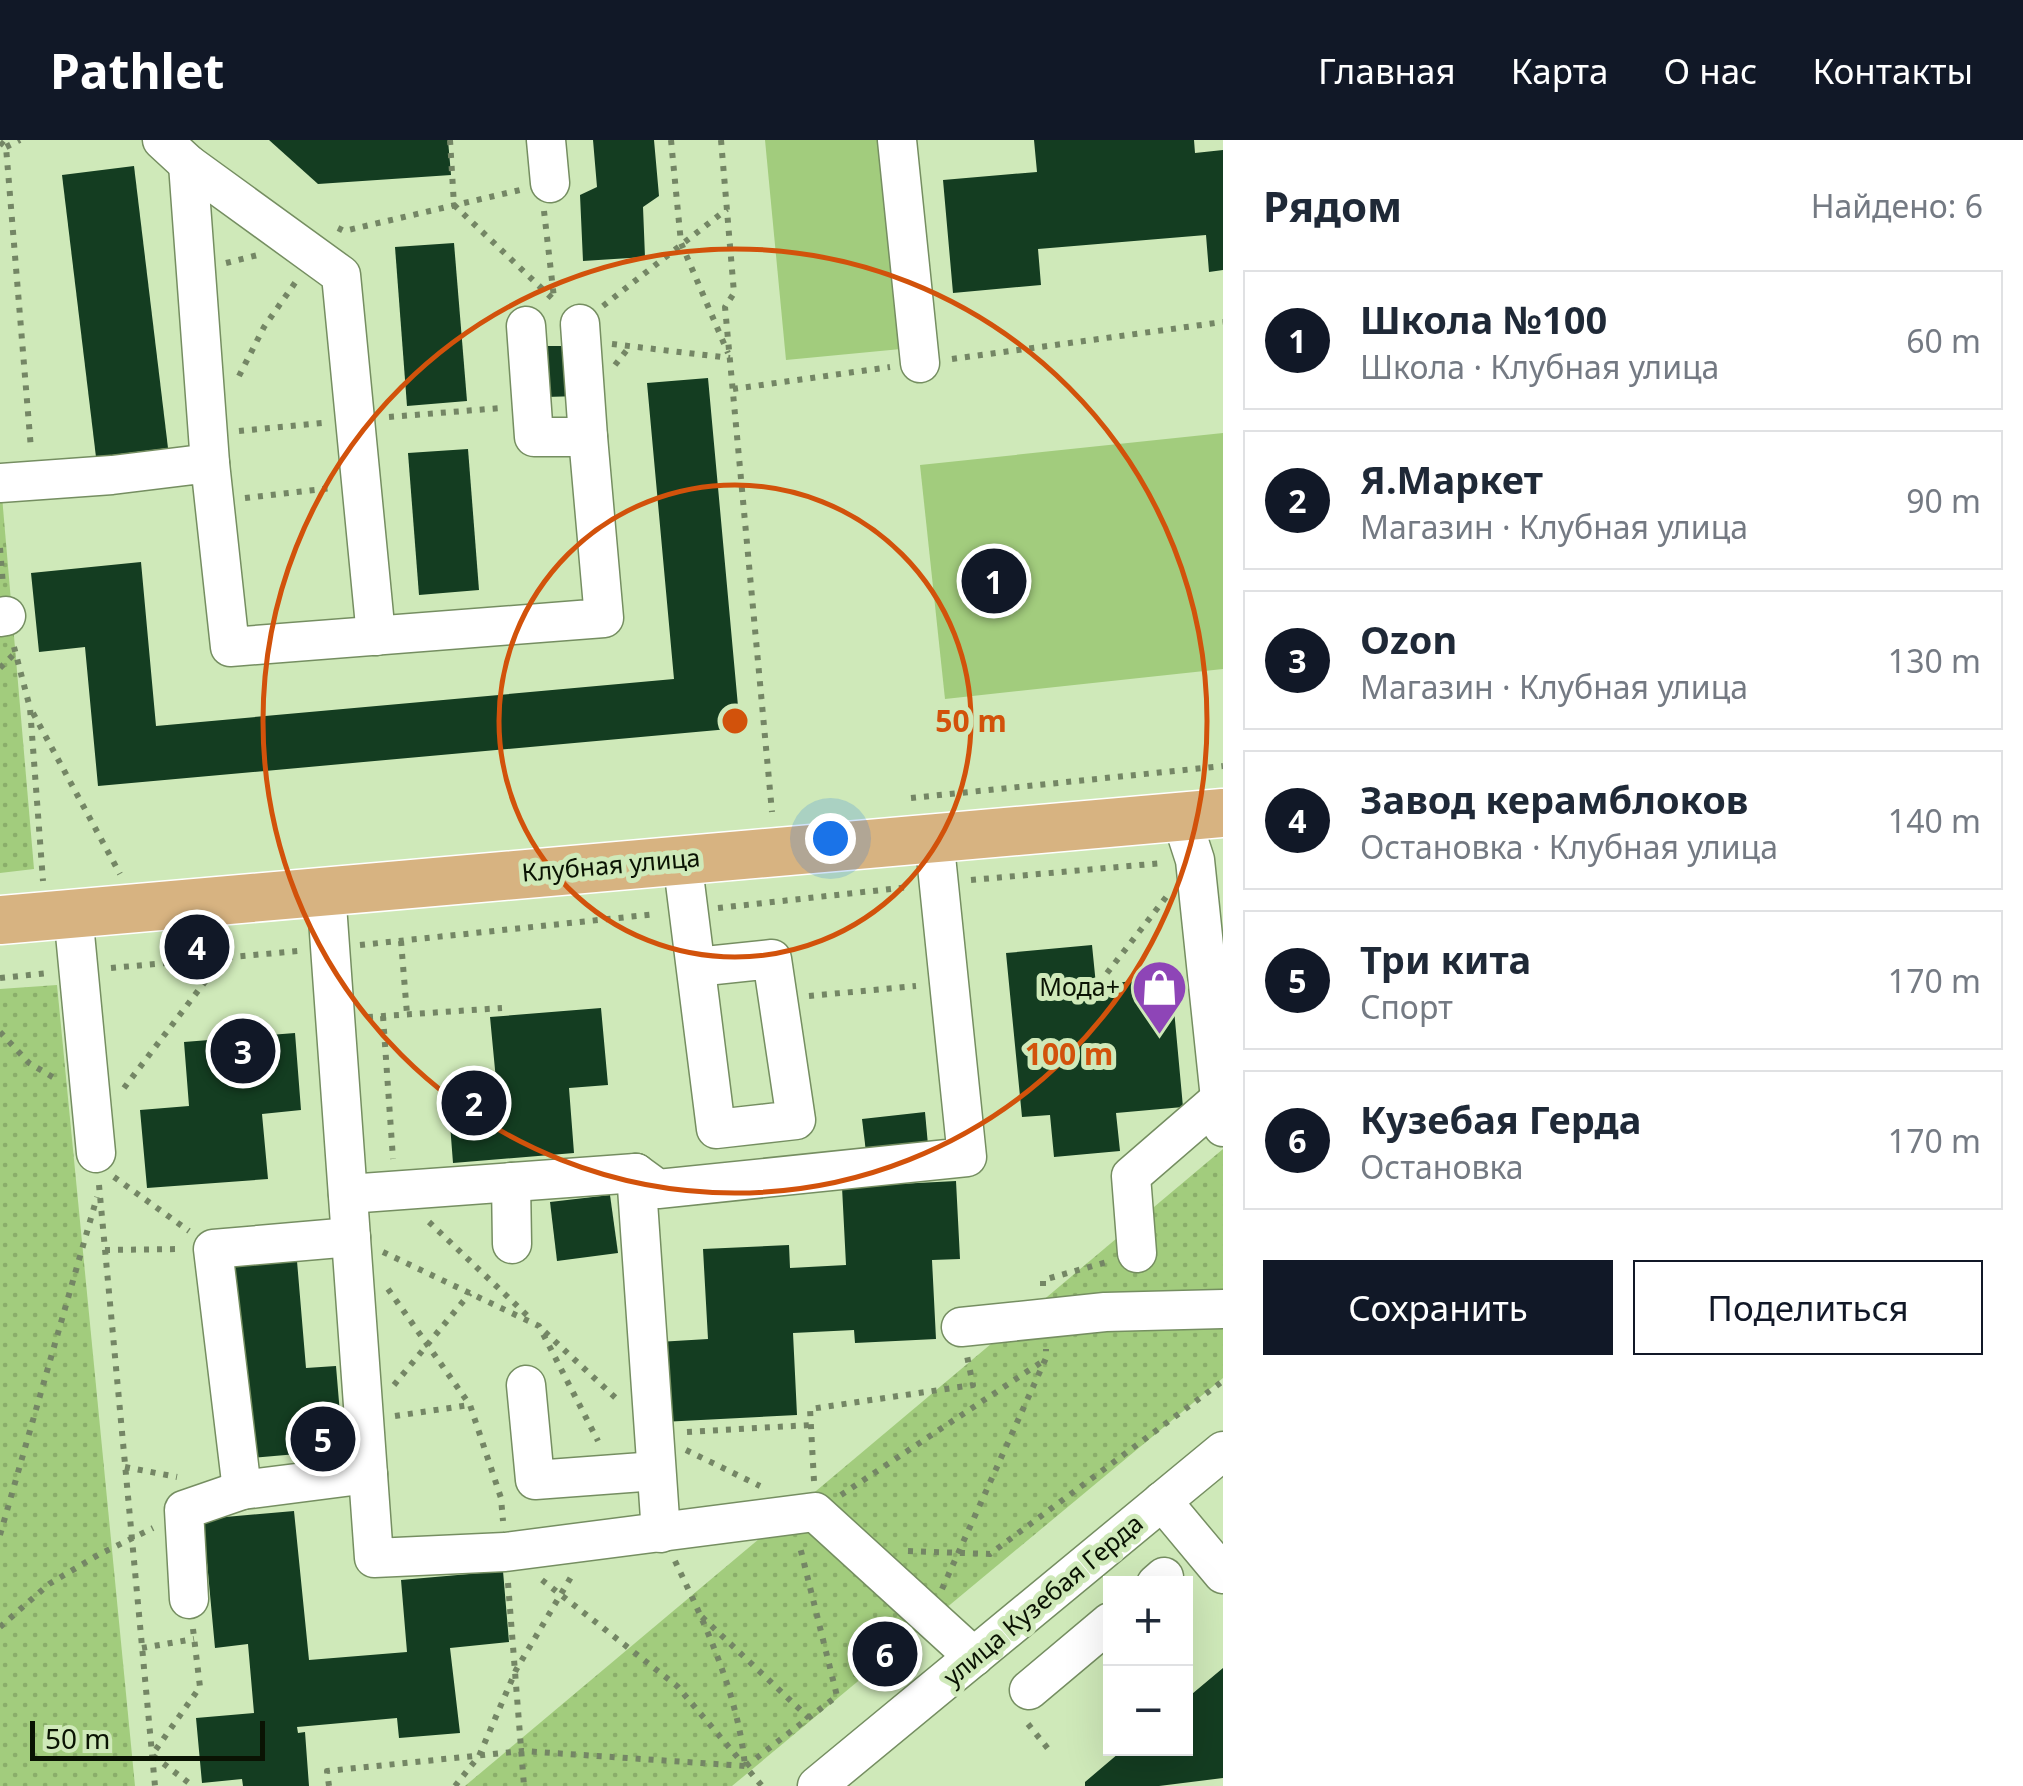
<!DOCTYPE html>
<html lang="ru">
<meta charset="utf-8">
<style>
:root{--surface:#fff;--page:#f2f2f3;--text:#1f2937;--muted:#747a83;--line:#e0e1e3;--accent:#111827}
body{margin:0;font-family:"Noto Sans",sans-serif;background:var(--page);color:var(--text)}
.controls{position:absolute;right:30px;bottom:30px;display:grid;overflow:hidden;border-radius:0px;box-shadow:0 10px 40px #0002}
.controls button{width:90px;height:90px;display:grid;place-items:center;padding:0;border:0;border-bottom:2px solid var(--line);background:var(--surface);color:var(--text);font:50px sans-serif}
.scale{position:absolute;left:30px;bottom:25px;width:235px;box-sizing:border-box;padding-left:10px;border:5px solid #0a1303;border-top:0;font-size:28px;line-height:35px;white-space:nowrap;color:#0a1303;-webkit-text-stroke:8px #cfe9b9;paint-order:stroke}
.you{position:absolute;left:830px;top:698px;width:35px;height:35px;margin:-25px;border:8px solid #fff;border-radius:50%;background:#1a73e8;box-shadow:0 0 0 15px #1a73e833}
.badge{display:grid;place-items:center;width:65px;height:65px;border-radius:50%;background:var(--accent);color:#fff;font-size:32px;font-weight:700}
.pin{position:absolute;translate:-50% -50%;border:5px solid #fff;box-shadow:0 2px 10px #0006}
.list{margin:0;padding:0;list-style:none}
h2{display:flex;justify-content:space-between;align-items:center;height:130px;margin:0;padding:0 40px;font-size:42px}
h2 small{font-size:32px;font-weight:400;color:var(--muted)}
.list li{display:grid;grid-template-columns:65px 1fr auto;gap:30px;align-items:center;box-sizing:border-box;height:140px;margin:0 20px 20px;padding:0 20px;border:2px solid var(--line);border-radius:0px}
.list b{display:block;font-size:38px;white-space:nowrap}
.list p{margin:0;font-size:32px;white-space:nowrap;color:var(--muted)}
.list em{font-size:32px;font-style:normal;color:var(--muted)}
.actions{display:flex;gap:20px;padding:30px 40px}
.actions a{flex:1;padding:22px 0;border:2px solid var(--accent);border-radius:0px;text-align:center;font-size:35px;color:var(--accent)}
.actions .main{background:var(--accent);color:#fff}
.map{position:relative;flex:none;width:1223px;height:1646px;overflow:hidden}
header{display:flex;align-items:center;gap:60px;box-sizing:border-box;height:140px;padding:0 50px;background:var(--accent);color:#fff}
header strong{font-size:48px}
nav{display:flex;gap:55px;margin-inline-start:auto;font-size:35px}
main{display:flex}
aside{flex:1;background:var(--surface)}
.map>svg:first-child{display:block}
</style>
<header>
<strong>Pathlet</strong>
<nav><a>Главная</a><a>Карта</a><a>О нас</a><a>Контакты</a></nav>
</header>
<main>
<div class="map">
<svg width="1223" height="1646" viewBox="0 0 1223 1646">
<defs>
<pattern id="grass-dots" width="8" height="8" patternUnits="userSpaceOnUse" patternTransform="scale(2.5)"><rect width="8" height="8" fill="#a2cc7d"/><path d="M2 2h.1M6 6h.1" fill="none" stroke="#8aae6a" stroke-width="1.8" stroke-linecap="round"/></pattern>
</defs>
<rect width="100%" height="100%" fill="#cfe9b9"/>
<g fill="url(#grass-dots)">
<path d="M0,333L34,729L0,733Z"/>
<path d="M57,845L135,1646H0V849Z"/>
<path d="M1223,1009V1238L732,1646H465Z"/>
</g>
<g fill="#a2cc7d">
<path d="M765,0H881L901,209L786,220Z"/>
<path d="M1223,293V529L945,559L920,325Z"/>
</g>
<g fill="#143d21">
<path d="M269,0H448L451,35L318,44Z"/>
<path d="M593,0H654L659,56L643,67L645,117L583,121L580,55L597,47Z"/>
<path d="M1034,0H1194L1195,13L1223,10V130L1209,132L1206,95L1038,109L1041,145L953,153L943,40L1037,32Z"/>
<path d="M134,26L168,308L96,317L62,35Z"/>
<path d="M454,103L467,261L407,266L395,107Z"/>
<path d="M543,206H580L581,256L545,257Z"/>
<path d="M708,238L740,588L98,646L85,507L39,512L31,433L141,422L156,586L674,539L647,243Z"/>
<path d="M468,309L479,450L419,455L408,313Z"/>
<path d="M1092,805L1096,845L1171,837L1183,967L1116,973L1120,1011L1054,1017L1050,975L1022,977L1006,813Z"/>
<path d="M601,868L608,945L569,948L574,1013L453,1023L447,945L496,940L490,877Z"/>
<path d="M295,893L301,970L262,974L268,1039L147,1048L140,970L189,966L184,902Z"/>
<path d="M925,972L928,1005L866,1012L862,979Z"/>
<path d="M956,1041L960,1119L932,1120L936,1199L855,1203L854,1190L793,1193L797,1275L662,1282L658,1202L708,1199L703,1109L789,1105L790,1128L846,1125L842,1047Z"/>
<path d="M610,1055L618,1113L557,1121L550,1062Z"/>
<path d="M297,1121L306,1228L336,1226L343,1310L251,1318L235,1126Z"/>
<path d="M294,1371L309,1520L407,1512L401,1440L503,1431L509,1502L450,1508L460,1593L399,1598L397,1578L297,1587L298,1593L305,1592L309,1646H243L242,1639L202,1643L196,1578L254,1573L248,1504L215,1508L203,1379Z"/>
<path d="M1223,1528V1638L1159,1646H1085V1642L1125,1608H1186V1559Z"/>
</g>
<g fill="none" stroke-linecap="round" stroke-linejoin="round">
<defs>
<g id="minor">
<path d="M162,0L188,24L341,135L376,496"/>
<path d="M546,0L550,43"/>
<path d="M897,0L920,223"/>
<path d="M188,24L210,323"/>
<path d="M580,184L588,297"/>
<path d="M0,343L112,335L210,323L230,507L604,478L588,297H534L526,186"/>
<path d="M0,477L6,476"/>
<path d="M1181,677L1195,720L1223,987"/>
<path d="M682,719L716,989L796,980L772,819L696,827"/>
<path d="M326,751L374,1418L505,1412L815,1372L974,1517"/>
<path d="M73,773L96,1013"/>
<path d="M636,1033L661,1393"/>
<path d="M511,1042L512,1104"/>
<path d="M348,1054L636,1033L658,1049L967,1017L934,697"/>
<path d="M351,1097L213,1109L242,1350L368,1334"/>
<path d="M1137,1113L1131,1036L1220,959"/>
<path d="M961,1187L1105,1172L1223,1169"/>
<path d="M526,1245L535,1340L656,1331"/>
<path d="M1162,1361L1223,1434"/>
<path d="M1156,1444L1164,1437"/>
<path d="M189,1459L184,1370L242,1350"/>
<path d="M1029,1550L1110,1482"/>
<path d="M817,1646L1223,1311"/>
</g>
<path id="major" d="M0,780L1223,673"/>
</defs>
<use href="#minor" stroke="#758e61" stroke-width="41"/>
<use href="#major" stroke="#fff" stroke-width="51"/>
<g stroke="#748665" stroke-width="6" stroke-dasharray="5 8" stroke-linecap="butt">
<path d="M450,0L454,65L556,162"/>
<path d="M671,0L681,103L728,213"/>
<path d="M721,0L734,153L725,167L772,672"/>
<path d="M0,2L6,7L31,309"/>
<path d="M6,7L20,0"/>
<path d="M544,71L554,158"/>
<path d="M338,88L344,91L520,50"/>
<path d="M226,123L258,115"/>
<path d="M603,166L727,69"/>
<path d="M612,204L730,218"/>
<path d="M952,219L1223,182"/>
<path d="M615,225L630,206"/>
<path d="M239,236L264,187L297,140"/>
<path d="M733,249L890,227"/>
<path d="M389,277L501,268"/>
<path d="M239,291L322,283"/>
<path d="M245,358L332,348"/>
<path d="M0,408L3,445"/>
<path d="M14,507L30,568L43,741"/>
<path d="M0,528L15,513"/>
<path d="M33,573L120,734"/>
<path d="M911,658L1223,626"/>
<path d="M971,740L1163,723"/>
<path d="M718,768L909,747"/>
<path d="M401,801L407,874"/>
<path d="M360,805L656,774"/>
<path d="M111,828L298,811"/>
<path d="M1107,833L1167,756"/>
<path d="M0,838L49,833"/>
<path d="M809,856L916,846"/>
<path d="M383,876L393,1019"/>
<path d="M368,877L502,868"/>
<path d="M0,892L29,923L56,939"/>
<path d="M124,948L223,818"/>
<path d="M114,1037L189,1091"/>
<path d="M99,1045L155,1646"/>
<path d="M429,1082L532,1180"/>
<path d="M105,1110L182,1109"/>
<path d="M383,1112L539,1186L598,1301"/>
<path d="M1043,1146V1140L1107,1122"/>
<path d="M388,1149L470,1265L501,1358L503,1381"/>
<path d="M545,1192L620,1262"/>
<path d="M394,1245L470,1153"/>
<path d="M395,1276L470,1265"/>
<path d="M687,1292L811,1285"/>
<path d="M686,1310L760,1346"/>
<path d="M125,1327L177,1337"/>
<path d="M814,1341L810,1269L973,1245L967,1216"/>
<path d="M841,1355L1043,1221"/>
<path d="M0,1395L97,1057"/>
<path d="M908,1411L990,1414L1223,1241"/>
<path d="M675,1421C706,1486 738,1554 745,1626"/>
<path d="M542,1440L677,1546L745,1626"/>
<path d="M508,1443L524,1646"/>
<path d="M942,1449L1046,1218V1209"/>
<path d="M702,1477L809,1578"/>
<path d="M0,1487L49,1444L98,1415L153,1388"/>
<path d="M193,1489L200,1547L152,1615L193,1646"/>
<path d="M142,1508L194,1499"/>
<path d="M1028,1584L1049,1610"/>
<path d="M746,1626L837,1556L800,1407"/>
<path d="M329,1646L327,1631L523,1611L745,1626L762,1646"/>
<path d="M455,1646L479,1616L516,1530L571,1437"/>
</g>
<use href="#minor" stroke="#fff" stroke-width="38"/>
<use href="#major" stroke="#d7b381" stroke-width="48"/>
</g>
<g fill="none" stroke="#d2520b" stroke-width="5">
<circle cx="735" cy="581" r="236"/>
<circle cx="735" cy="581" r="472"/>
</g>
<defs>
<symbol id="shop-pin" viewBox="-11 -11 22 30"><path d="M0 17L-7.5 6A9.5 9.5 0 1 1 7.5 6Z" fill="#8e45b7" stroke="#cfe9b9"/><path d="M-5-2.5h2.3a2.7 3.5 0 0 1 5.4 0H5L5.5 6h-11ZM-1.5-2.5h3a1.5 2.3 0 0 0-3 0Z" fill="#fff"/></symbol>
</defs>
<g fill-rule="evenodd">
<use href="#shop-pin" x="1128" y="816" width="63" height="86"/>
</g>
<g text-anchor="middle" stroke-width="10" stroke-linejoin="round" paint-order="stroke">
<g font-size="25" fill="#0a1303" stroke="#cfe9b9">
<text transform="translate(611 725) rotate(-5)" y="9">Клубная улица</text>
<text transform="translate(1043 1460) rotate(-40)" y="9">улица Кузебая Герда</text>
</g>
<g font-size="25" fill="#0a1303" stroke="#cfe9b9" text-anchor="end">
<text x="1120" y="856">Мода+</text>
</g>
</g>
<circle cx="735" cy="581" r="15" fill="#d2520b" stroke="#cfe9b9" stroke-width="5"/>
<g font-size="30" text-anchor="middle" font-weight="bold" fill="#d2520b" stroke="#cfe9b9" stroke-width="10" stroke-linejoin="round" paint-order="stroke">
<text x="971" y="592">50 m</text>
<text x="1069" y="925">100 m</text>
</g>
</svg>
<div class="controls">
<button>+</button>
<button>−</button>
</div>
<div class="scale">50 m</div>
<div class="you"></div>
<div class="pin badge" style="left:994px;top:441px">1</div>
<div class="pin badge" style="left:474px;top:963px">2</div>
<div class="pin badge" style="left:243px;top:911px">3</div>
<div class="pin badge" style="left:197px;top:807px">4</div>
<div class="pin badge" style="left:323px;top:1299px">5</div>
<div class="pin badge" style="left:885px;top:1514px">6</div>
</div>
<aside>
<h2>Рядом<small>Найдено: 6</small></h2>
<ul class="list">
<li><span class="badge">1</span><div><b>Школа №100</b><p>Школа · Клубная улица</p></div><em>60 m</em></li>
<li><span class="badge">2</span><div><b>Я.Маркет</b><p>Магазин · Клубная улица</p></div><em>90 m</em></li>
<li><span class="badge">3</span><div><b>Ozon</b><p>Магазин · Клубная улица</p></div><em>130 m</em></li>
<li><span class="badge">4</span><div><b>Завод керамблоков</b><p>Остановка · Клубная улица</p></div><em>140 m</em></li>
<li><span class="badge">5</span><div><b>Три кита</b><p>Спорт</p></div><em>170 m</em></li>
<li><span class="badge">6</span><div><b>Кузебая Герда</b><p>Остановка</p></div><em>170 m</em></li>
</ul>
<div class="actions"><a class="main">Сохранить</a><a>Поделиться</a></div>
</aside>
</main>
